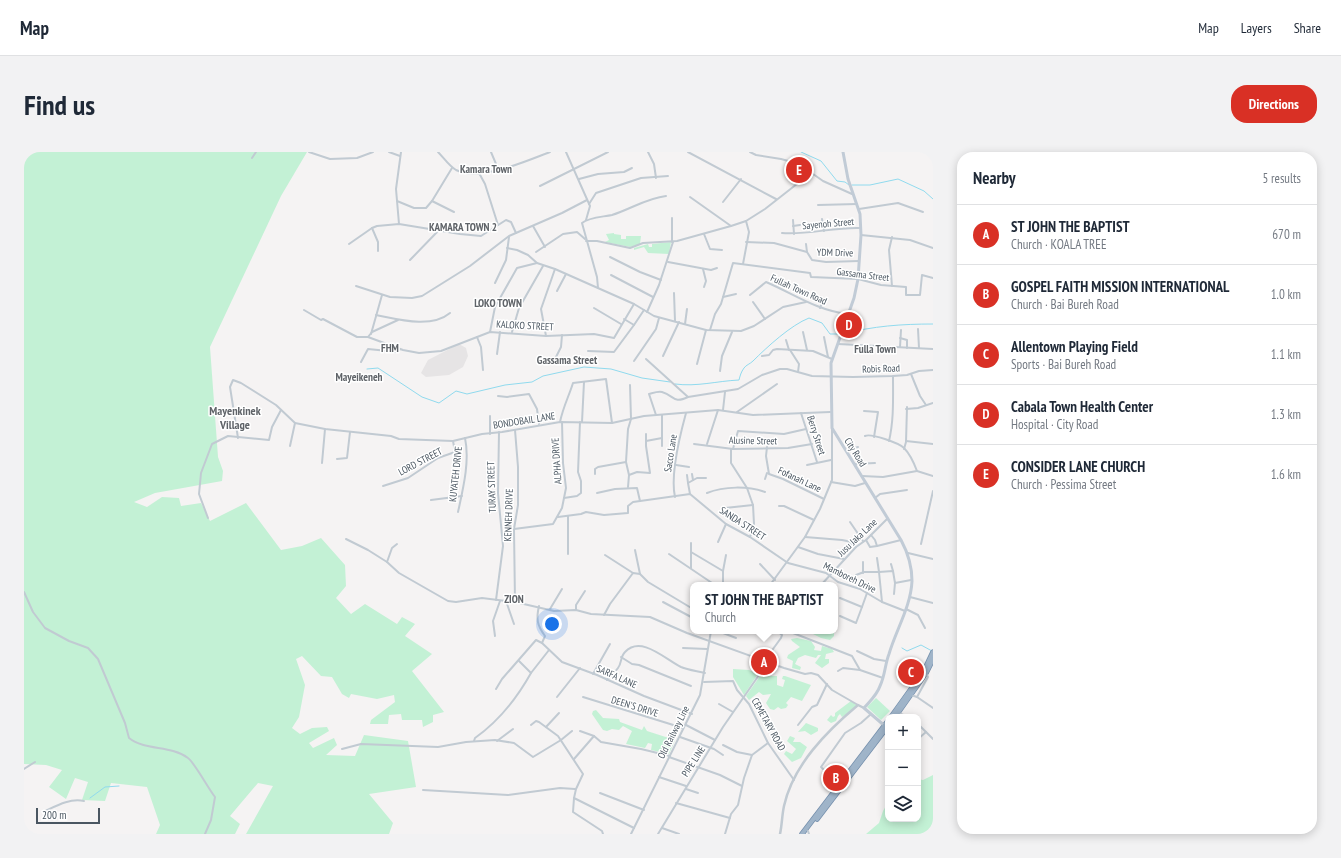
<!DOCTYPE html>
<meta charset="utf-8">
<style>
:root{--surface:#fff;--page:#f2f2f3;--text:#1f2937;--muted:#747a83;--line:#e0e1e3;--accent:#d93025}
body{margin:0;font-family:"PT Sans Narrow",sans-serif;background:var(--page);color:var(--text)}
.controls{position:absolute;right:12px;bottom:12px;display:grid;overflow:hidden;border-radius:8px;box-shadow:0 2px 10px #0003}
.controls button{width:36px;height:36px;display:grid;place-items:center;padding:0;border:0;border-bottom:1px solid var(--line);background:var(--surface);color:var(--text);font:20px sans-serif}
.scale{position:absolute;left:12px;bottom:10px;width:64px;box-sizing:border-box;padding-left:4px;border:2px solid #4a5661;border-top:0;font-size:11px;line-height:14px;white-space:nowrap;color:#4a5661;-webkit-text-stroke:3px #fff;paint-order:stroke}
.you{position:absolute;left:528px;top:472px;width:14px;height:14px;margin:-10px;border:3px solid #fff;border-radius:50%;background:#1a73e8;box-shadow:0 0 0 6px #1a73e833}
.badge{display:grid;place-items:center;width:26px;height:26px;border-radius:50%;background:var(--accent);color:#fff;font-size:13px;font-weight:700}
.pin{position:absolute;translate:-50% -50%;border:2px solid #fff;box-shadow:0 1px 4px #0006}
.popup{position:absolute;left:666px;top:430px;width:148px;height:52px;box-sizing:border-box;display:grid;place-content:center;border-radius:8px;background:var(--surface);filter:drop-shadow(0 1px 3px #0005);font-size:13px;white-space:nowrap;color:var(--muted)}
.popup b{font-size:15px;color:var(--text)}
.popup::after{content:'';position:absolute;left:50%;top:100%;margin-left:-8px;border:8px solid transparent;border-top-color:var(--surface)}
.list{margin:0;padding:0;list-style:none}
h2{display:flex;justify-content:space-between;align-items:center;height:52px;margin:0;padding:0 16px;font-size:17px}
h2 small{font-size:13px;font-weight:400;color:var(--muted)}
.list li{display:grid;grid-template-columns:26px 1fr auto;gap:12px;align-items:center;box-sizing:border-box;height:60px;padding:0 16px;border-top:1px solid var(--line)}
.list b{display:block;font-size:15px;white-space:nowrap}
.list p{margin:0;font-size:13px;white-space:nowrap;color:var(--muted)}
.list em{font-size:13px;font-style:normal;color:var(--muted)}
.icon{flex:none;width:22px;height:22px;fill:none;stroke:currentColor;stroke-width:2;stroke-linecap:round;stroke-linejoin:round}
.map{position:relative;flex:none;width:909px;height:682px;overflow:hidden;border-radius:16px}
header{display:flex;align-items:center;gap:24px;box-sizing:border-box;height:56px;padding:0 20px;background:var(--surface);border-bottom:1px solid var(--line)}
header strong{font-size:19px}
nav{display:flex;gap:22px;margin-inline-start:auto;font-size:14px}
.intro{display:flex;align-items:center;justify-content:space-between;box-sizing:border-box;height:96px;padding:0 24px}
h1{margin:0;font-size:28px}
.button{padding:10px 18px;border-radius:16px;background:var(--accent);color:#fff;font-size:14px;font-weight:700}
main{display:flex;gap:24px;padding:0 24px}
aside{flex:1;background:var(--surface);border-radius:16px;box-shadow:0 2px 10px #0003}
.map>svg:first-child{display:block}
</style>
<header>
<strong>Map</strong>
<nav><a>Map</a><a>Layers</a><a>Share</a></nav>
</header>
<div class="intro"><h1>Find us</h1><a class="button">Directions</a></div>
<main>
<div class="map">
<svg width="909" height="682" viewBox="0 0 909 682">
<rect width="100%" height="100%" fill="#f5f3f3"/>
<path fill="#e6e4e5" d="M435,192L442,196L444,204L439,215L425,223L402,225L397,221L404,208Z"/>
<g fill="#c3f1d5">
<path d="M0,0H283L257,44L186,195L194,305L199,319L198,329L131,341L110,350L123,355L138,345L155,346L157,354L177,351L186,369L222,351L257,398L278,394L297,386L321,413L322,434L312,446L327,462L341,452L373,472L378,465L391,472L381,484L408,502L388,519L420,560L409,563V570L399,575L398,568H378L377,562L365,563L364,572H346L347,568L371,550L370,543L353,547L327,542L325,546L318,542L308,525L297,524L278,504L272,507L281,533L275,565L268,576L276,582L288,576L303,575L305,579L285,591L289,596L310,586L313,593L302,603L331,604L340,583L384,589L392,635L345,642L369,671L365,682H222L249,634L234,631L206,664L216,672L211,682H132L136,673L123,635L87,631L81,649L58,648L64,630L51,626L42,647L25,635L38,618L22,613L0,612Z"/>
<path d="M590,81V82L597,83V87H602V84H617L616,92L606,95L581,90L585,88L582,82Z"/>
<path d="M647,90L645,102L624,101L620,95L610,98V96L624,92L625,95H628V92Z"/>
<path d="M783,479H810V484L806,488L797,486Z"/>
<path d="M773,486L787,489L791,495L790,498L797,499L798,494L808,497L810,500L802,502L801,507H805V511L798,516L791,511L797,503H794L792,506L781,503L774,506L771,512L777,515L776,518L768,516L769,509L763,506L764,503L776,495L768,489L767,487Z"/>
<path d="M882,508L898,513L889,529L879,525Z"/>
<path d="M709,517L725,518L734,522L720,543L709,525Z"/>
<path d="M736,524H753V533L759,535L761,528L758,527L759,524H761L787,533L778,549L767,545L762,551L764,553L762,556L757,557L754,555L750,558L746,557L742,551L747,542L739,543L735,540L725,548L722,544Z"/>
<path d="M852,546L866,559L857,568L843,555Z"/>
<path d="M827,549L834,554L818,565L816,562L814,564L812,569L807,571L803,568L807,563L809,565L811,564V561Z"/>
<path d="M572,558L579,566L595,567L596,570L618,578L620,574L623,579L651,588L645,602L627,598L628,592L624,591L621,596L602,592L608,579L599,574L595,578L588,577L583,579L579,578L568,562L569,559Z"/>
<path d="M782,571L794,576V579L787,583L781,579L774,580Z"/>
<path d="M766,584L771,586L769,590H776L783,595L777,606L768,610L760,602L762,599L768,602L772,597L763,589Z"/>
<path d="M909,623V682H842L855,671L859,659L863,652L864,667H894V627L899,628Z"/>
</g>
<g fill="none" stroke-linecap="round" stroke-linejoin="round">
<g stroke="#90daee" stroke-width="1">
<path d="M777,0L797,9L813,29L821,30L825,33"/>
<path d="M828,33H846L874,27L900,39L909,47"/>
<path d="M819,182C849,174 878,172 909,172"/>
<path d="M343,217L354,216L398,245L415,251L432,239L443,242L481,233L508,230L519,224L560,215L587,217L618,226L646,230"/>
<path d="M651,232C673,235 693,229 715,228C716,224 717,220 720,216C722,213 726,212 729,209C743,195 767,173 785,166L798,171L806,182H816"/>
<path d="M878,496L883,499L897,493L908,499"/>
<path d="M66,646L81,635L95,634"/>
</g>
<defs>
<g id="trunk">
<path d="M867,565L900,519L909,500"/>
<path d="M871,565L902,521L909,507"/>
<path d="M793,667L864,574"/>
<path d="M778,682L864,569"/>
</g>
</defs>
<use href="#trunk" stroke="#7690ad" stroke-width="5.5"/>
<g stroke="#c1cad2" stroke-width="2">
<path d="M285,0L306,7L333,6L349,0"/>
<path d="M365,0L376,4"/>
<path d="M414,0C420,6 425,14 432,18C456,30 502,9 526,0"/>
<path d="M467,0L475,19"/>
<path d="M542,0L566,54L562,68"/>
<path d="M624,0L630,12L632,26"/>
<path d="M664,0L752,47"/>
<path d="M726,0L732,3L757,7L775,12L799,29L828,42"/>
<path d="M228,6L232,0"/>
<path d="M455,21L461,32L474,73"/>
<path d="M555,27L574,22L600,20L608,16"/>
<path d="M516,34L584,0"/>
<path d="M666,45L707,74"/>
<path d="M373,49L390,56H402L408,49L428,16"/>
<path d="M408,49L430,60"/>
<path d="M699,50L717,27"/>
<path d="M565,52L572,41L617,26L644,24"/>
<path d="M794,53L833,52"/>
<path d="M835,57L874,51L899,60"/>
<path d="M798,67L800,79"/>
<path d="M769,68L770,82"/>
<path d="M375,72L372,37L377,0"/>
<path d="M509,74L521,95"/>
<path d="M769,74L776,73"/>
<path d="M348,76L354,90V99"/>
<path d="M758,81C784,83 810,75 836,76"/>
<path d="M680,82L686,97L698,98"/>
<path d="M837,83L886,88L909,96"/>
<path d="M868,85L865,98L868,134"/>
<path d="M562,89H573L606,96L619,91L653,89L707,74L722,69L741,57L778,28L785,20"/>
<path d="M648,90V66"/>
<path d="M722,90L750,91L783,100L788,108L802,110L835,109"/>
<path d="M325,92L348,76L353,74L375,72L436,82L457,84L482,68L487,70L492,81"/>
<path d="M782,92L783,100"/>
<path d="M483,96L493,98L504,103L513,111L531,117L610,152L630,164L682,178L717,179L730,174L759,155L782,150"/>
<path d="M512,100L539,82L553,80L561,87"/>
<path d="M586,105L616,120L637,128"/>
<path d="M386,108L415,78"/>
<path d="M644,110L687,118L693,116"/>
<path d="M719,112L725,80L722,69"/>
<path d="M679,117L682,129L680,135"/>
<path d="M587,123L629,145"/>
<path d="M471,131L482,108L485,85"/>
<path d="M332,134L366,145L388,146L398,144L446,114L485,84L538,61L563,48"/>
<path d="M574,136L573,125L558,71C565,65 579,65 588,63C607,57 623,46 642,44"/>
<path d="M533,139L542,122"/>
<path d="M650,141L651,169"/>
<path d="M726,143L742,130C770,142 792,158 823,162"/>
<path d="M699,145L712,142"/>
<path d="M729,150L741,167"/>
<path d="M570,156L597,172"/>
<path d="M796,156L799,149"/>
<path d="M280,158L297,168L299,167L333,185H344L379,198L395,201L417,199L466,180L522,184L570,182L590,186L610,152"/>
<path d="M623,160L635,133L649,90"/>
<path d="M352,163C373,167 407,177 426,161"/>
<path d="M600,167L610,173L620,158"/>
<path d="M661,172L663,157"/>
<path d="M894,177L895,196"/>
<path d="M686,178L691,162L697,152L709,111L786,121L787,125L834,127L857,133L882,135V143H896L898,123L909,126"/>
<path d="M466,180L471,155L493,116L513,111"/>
<path d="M488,180L495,156L519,114"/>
<path d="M779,180L783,198"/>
<path d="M347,182L358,143"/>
<path d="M522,184L517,157L531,117"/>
<path d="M344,185L348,180L374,168"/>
<path d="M453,185L457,195L459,218"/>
<path d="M800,185L804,205"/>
<path d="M876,186L883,188V196"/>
<path d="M762,188L765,198"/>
<path d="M814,192L909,197"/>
<path d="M876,195L877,178"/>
<path d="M766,198L775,212L774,220"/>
<path d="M564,199L590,200L610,173"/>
<path d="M473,202L476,180"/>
<path d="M639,204L655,170"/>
<path d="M738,204L745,203L749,198L753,197L789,199L808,207"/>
<path d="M531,207L537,195L538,183"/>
<path d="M622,207L664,245"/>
<path d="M610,209L632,177L635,166"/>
<path d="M337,210L344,197L374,200L376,197"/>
<path d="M673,212L682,178"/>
<path d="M696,219L698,204L708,180"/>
<path d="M887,222L896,244L902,253"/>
<path d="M474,244L483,245L505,242L513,257L515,272"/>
<path d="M882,257L894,256L909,251"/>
<path d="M699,258L701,240"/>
<path d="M840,259L854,260L850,285"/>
<path d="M713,260L753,232"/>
<path d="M777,261L793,310"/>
<path d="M632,263L625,242C629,241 634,239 638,240C651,244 649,252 664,245L714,237L738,223L756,217H763L788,224L829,225L869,224L883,223L895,219L909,218"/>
<path d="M466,264V282"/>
<path d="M536,270C539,255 545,244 549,231L582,227L588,271"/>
<path d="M538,270L539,311L542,336L540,346"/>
<path d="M558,270L560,230"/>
<path d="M491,278L494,315V353L490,377L491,450"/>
<path d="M841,284C847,281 875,291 880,296C886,302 890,311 893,319L909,324"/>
<path d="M214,286L206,235L209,228L217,231L252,253L271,271L301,277L367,284L375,287L429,289L458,282L478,280L536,270L588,271L620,264L694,258L729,263L806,260"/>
<path d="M622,289L638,286"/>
<path d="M865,289C870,268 869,246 869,224"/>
<path d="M882,289L909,292"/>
<path d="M670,292L709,297L764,296L788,292"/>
<path d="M683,292L694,258"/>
<path d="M266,294L271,271"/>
<path d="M638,294V263"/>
<path d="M743,295L742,304L745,322L759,327L800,347"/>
<path d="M707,297V311L723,336L729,353L730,372L726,385"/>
<path d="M709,297L714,279L760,282L782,277"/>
<path d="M880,297L882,290L883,255"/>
<path d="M822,299L834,295"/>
<path d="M313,307L323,306L326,280"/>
<path d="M298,311L301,277"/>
<path d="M830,312L851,311"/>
<path d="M652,313L665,315"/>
<path d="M783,313L807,308"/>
<path d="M571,322V317L574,315L602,310"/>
<path d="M668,322L669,328"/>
<path d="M605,323L613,320L626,321L622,294V282"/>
<path d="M663,323L664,331"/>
<path d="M838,324L859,325L893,319"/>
<path d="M741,327L743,321"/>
<path d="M807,330L831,334L841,331"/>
<path d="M359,334L384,326L414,306L431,300L429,289"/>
<path d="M604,335L605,323L602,310L604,277L607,267L606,233"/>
<path d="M573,341L591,337L613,336L616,349"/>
<path d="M683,341C700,334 724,334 741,340"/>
<path d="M666,342L664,331L673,326H682"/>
<path d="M651,345C646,323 656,283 662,261"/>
<path d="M851,346L856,342L883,338"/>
<path d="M407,348L438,344"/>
<path d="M755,354H760L790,368"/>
<path d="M701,356L729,353"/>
<path d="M434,360C439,337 446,309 441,286"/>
<path d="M544,364V402"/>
<path d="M534,365L557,362L562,360L580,363L604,361V354L609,350L666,342L702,372L726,385L764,411L802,421L814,430L836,437L858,450L881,459"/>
<path d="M184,366L175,342L177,321L188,292L204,284L245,288L248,275L257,258"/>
<path d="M826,370L839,389"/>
<path d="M490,377L529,372L538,356L540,346L553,344L557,341V329L554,320L556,270"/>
<path d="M781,385L818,388L823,389L832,395"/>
<path d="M322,387L344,398L363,410L375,421L424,449L432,450L458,446L491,450L530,459L552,458L567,462L626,465L663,481L760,516L781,522L787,521L794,523L808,538L834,553"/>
<path d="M842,388L846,395L853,394L851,388L847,383"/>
<path d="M694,390L702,372"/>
<path d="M897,392L909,339"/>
<path d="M853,394L877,388"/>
<path d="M774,395L794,402L820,407"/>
<path d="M611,398L616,422L624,430L669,457"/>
<path d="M667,400L699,419V433"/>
<path d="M884,401L909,407"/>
<path d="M645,402L691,433"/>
<path d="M581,403L609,421"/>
<path d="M853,406L855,420L869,419L871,431L887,428"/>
<path d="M363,410L368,396L373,392"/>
<path d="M839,410V421"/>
<path d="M736,412L751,428"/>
<path d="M867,412L869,419"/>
<path d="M667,416V391"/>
<path d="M699,419L702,403"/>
<path d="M832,423L840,420H855L858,450"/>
<path d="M746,433L781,385L796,357L808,328V277"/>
<path d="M780,433L783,431L789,433"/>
<path d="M797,433L832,395L842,388L863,367"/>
<path d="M0,440L9,460L21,476L45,489L64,496L74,507L101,571L105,586C121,599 147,593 164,606C170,610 184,636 191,645L187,668L181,682"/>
<path d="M870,442L871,431"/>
<path d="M886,445L909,451"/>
<path d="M816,446L838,455L843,441"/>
<path d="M472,448L479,394L474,341L475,280"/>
<path d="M482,449L490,472"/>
<path d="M639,450L669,466"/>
<path d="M515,454C512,467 513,473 521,484L518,491"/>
<path d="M526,457L538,437"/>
<path d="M882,457L894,463L901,476"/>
<path d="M552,458V453L561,439"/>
<path d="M580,463L586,452L609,421L616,422"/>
<path d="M816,464L832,471L838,455"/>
<path d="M694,479L712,486"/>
<path d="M769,481L828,504L836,518L819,516L814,519"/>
<path d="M471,484L469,469L476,449"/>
<path d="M659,496L683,497"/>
<path d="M833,499L850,507L862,509"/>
<path d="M597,505L608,512L615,513L667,534"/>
<path d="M741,508L757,486L758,483L753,479"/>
<path d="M836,518L859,526"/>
<path d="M507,521L525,498"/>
<path d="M569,522L586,492"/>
<path d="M583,528C587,524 591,520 594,516C598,511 596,505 601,500C617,483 641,507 657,515C664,518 673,519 681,521"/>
<path d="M680,530L709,529L713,538L725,552L744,591L770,628"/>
<path d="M472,537L478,527L512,488L518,491L538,510L573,523L620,544L668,562"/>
<path d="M887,543L893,545L904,525L902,521"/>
<path d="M533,545L556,516"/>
<path d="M559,545L659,576"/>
<path d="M893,545L909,556"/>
<path d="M695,552L709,560"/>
<path d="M874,561L885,565"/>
<path d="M894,572L909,587"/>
<path d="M507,573L512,569L515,570L534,584L559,622L552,637L550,646L610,676"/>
<path d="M662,573L691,588"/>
<path d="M774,573L788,555L793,553L803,532"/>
<path d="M522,575L535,561"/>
<path d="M556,579L570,584L577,590L617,597L646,604"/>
<path d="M656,585L690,597L699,603"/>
<path d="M894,587L902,580"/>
<path d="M450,589L451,586C475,569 493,546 507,521L495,509"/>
<path d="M473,589L489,577"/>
<path d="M699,593L713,600L728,603L744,591"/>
<path d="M318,597L337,592L414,595L442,590L471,588L490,591L509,605L537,588L548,579"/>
<path d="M645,605L696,623L718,634"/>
<path d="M550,607L570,584"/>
<path d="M0,617L11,610"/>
<path d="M799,617L797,615L821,581L837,571L847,562"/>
<path d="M635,625L662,634"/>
<path d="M662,637L674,641"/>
<path d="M399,638L484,643L536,636L551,637"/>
<path d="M576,641L620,658"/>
<path d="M550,646L549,660L578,679L579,682"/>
<path d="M652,651L706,666"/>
<path d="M19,660C32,654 45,646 60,649"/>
<path d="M638,676L655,682"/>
<path d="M784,679L785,682"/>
<path d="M607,682L676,543L687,479"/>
<path d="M634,682L699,575L744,510"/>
<path d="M701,682L707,662L714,653L720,626L728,603"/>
</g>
<path stroke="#c1cad2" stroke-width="2.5" d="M756,682C758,673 758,663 760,654C769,613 803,579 834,553L840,556"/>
<path stroke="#c1cbd6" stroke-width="3" d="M819,0L824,27L836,62L837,83L834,127L830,146L807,211L808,276L877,388C884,401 888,414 888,429C887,454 872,478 865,502C861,512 861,524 856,534C853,543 846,549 840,556L862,575"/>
<use href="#trunk" stroke="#9fb4c9" stroke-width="4"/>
</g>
<g text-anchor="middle" stroke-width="3" stroke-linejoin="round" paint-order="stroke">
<g font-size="10" fill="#4a5661" stroke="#fff">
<text transform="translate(804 71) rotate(-5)" y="4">Sayenoh Street</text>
<text transform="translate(811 100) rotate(1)" y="4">YDM Drive</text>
<text transform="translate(839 122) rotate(7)" y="4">Gassama Street</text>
<text transform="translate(775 137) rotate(24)" y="4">Fullah Town Road</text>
<text transform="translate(501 173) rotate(3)" y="4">KALOKO STREET</text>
<text transform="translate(857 216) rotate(-2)" y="4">Robis Road</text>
<text transform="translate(500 268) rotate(-9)" y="4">BONDOBAIL LANE</text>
<text transform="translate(793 283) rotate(72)" y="4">Berry Street</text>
<text transform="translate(729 288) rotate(1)" y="4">Alusine Street</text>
<text transform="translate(832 300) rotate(58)" y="4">City Road</text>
<text transform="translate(646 301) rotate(-81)" y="4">Sacco Lane</text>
<text transform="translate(396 309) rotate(-28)" y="4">LORD STREET</text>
<text transform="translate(532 309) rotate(-94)" y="4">ALPHA DRIVE</text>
<text transform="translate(431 322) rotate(-84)" y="4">KUYATEH DRIVE</text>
<text transform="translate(776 327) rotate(25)" y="4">Fofanah Lane</text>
<text transform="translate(467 335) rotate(-92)" y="4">TURAY STREET</text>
<text transform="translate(484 363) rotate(-88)" y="4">KENNEH DRIVE</text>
<text transform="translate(719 371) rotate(33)" y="4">SANDA STREET</text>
<text transform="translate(833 385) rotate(-43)" y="4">Jusu Jaka Lane</text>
<text transform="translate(826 425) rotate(26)" y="4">Mamboreh Drive</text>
<text transform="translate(593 524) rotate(24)" y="4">SARFA LANE</text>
<text transform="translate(611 554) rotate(17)" y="4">DEEN'S DRIVE</text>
<text transform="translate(745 572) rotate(61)" y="4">CEMETARY ROAD</text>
<text transform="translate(649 580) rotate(-63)" y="4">Old Railway Line</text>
<text transform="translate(669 609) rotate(-57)" y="4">PIPE LINE</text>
</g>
<g font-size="11" font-weight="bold" fill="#5f6368" stroke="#fff">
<text x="462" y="21">Kamara Town</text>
<text x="439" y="79">KAMARA TOWN 2</text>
<text x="474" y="155">LOKO TOWN</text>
<text x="366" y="200">FHM</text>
<text x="851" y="201">Fulla Town</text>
<text x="543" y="212">Gassama Street</text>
<text x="335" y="229">Mayeikeneh</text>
<text x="490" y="451">ZION</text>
</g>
<g font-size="12" font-weight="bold" fill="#5f6368" stroke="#fff">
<text x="211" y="263">Mayenkinek<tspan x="211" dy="14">Village</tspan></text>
</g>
</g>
</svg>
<div class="controls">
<button>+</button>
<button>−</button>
<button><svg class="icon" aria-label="layers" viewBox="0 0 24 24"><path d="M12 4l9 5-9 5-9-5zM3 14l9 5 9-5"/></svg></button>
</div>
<div class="scale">200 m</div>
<div class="you"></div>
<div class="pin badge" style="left:740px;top:510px">A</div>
<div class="popup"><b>ST JOHN THE BAPTIST</b>Church</div>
<div class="pin badge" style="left:812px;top:626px">B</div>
<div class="pin badge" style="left:887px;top:520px">C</div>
<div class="pin badge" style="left:825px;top:173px">D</div>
<div class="pin badge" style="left:775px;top:18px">E</div>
</div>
<aside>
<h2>Nearby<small>5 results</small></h2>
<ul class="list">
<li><span class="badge">A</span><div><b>ST JOHN THE BAPTIST</b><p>Church · KOALA TREE</p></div><em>670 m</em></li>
<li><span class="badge">B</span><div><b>GOSPEL FAITH MISSION INTERNATIONAL</b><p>Church · Bai Bureh Road</p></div><em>1.0 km</em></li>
<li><span class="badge">C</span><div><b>Allentown Playing Field</b><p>Sports · Bai Bureh Road</p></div><em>1.1 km</em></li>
<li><span class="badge">D</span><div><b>Cabala Town Health Center</b><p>Hospital · City Road</p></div><em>1.3 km</em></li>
<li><span class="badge">E</span><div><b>CONSIDER LANE CHURCH</b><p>Church · Pessima Street</p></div><em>1.6 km</em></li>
</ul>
</aside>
</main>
